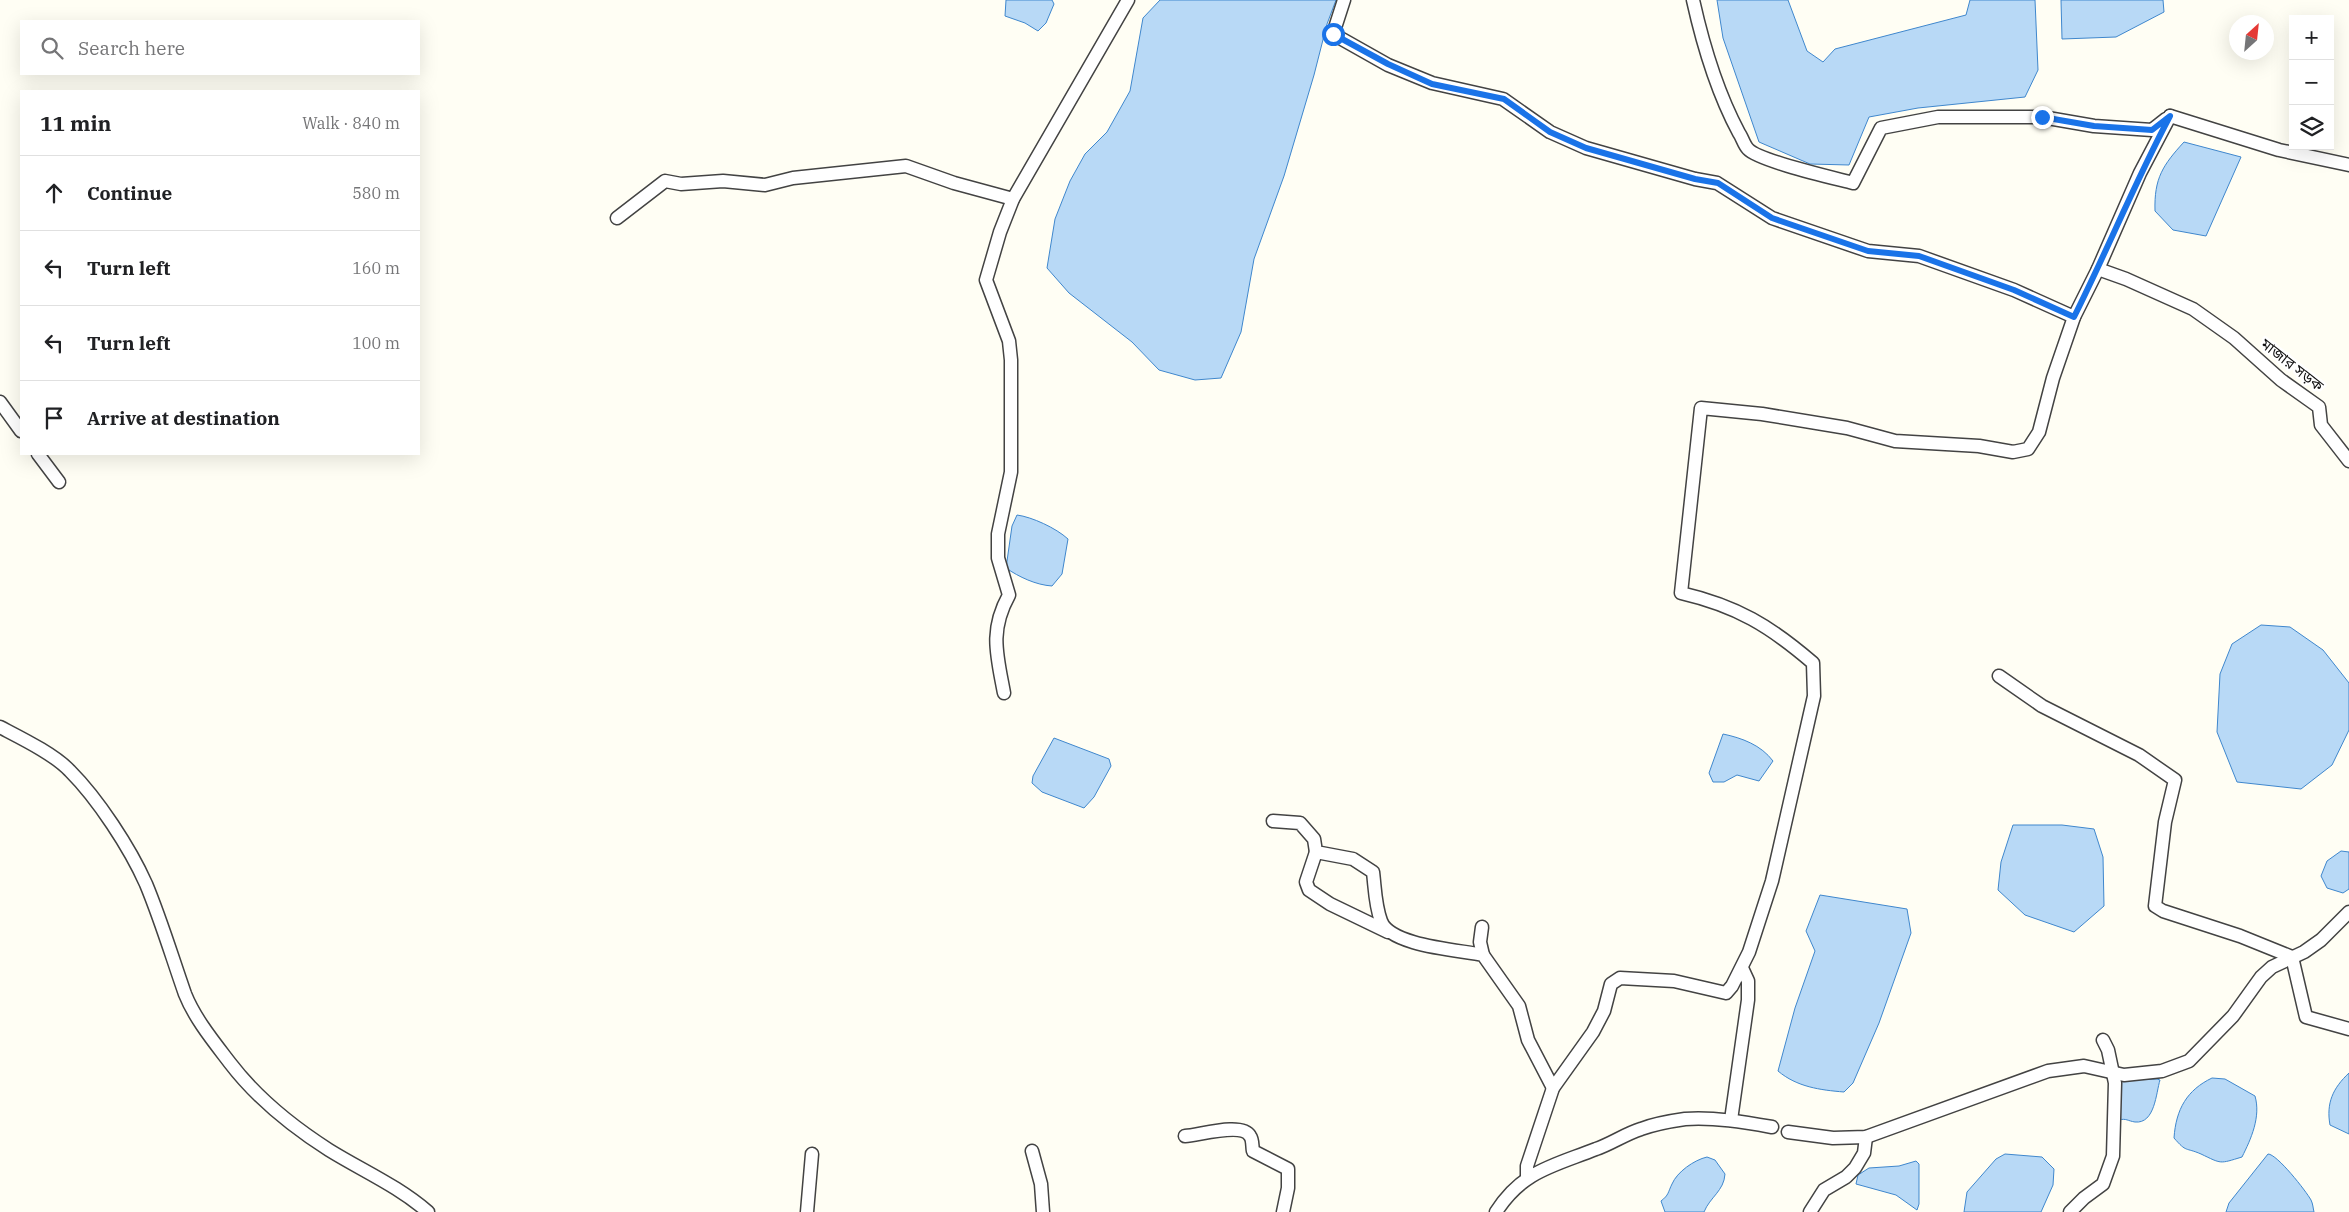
<!DOCTYPE html>
<meta charset="utf-8">
<style>
:root{--surface:#fff;--page:#f6f6f6;--text:#202124;--muted:#757577;--line:#e0e0e0}
body{margin:0;font-family:"IBM Plex Serif","Noto Sans Bengali",serif;background:var(--page);color:var(--text)}
.controls{position:absolute;right:15px;top:15px;display:grid;overflow:hidden;border-radius:0px;box-shadow:0 5px 20px #0002}
.controls button{width:45px;height:45px;display:grid;place-items:center;padding:0;border:0;border-bottom:1px solid var(--line);background:var(--surface);color:var(--text);font:25px sans-serif}
.compass{position:absolute;left:2229px;top:15px;width:45px;height:45px;border-radius:50%;background:var(--surface);box-shadow:0 5px 20px #0002;rotate:27deg}
.stop{position:absolute;width:15px;height:15px;margin:-11px;border:4px solid #1a73e8;border-radius:50%;background:#fff}
.stop.end{background:#1a73e8;border-color:#fff;box-shadow:0 1px 5px #0008}
.list{margin:0;padding:0;list-style:none}
h2{display:flex;justify-content:space-between;align-items:center;height:65px;margin:0;padding:0 20px;font-size:21px}
h2 small{font-size:16px;font-weight:400;color:var(--muted)}
.list li{display:grid;grid-template-columns:32px 1fr auto;gap:15px;align-items:center;box-sizing:border-box;height:75px;padding:0 20px;border-top:1px solid var(--line)}
.list b{display:block;font-size:19px;white-space:nowrap}
.list em{font-size:16px;font-style:normal;color:var(--muted)}
.icon{flex:none;width:28px;height:28px;fill:none;stroke:currentColor;stroke-width:2;stroke-linecap:round;stroke-linejoin:round}
.map{position:relative;flex:none;width:2349px;height:1212px;overflow:hidden}
.search{position:absolute;background:var(--surface);box-shadow:0 5px 20px #0002;left:20px;top:20px;width:400px;height:55px;display:flex;align-items:center;gap:12px;box-sizing:border-box;padding:0 18px;border-radius:0px;color:var(--muted);font-size:19px}
.panel{position:absolute;background:var(--surface);box-shadow:0 5px 20px #0002;left:20px;top:90px;width:400px;height:365px;border-radius:0px}
.map>svg:first-child{display:block}
</style>
<div class="map">
<svg width="2349" height="1212" viewBox="0 0 2349 1212">
<rect width="100%" height="100%" fill="#fffef4"/>
<g fill="#b8d9f6" stroke="#3f87cd">
<path d="M1006,0H1052L1054,4L1046,23L1038,31L1025,23L1005,16Z"/>
<path d="M1160,0H1336L1327,24L1314,75L1284,176L1254,259L1241,332L1221,378L1195,380L1159,370L1132,342L1069,293L1047,268L1055,219L1070,181L1085,154L1107,132L1130,91L1143,18Z"/>
<path d="M1717,0H1788L1807,51L1823,62L1835,49L1966,15L1970,0H2035L2038,70L2025,97L1918,108L1869,117L1849,165L1810,164L1759,142L1723,38Z"/>
<path d="M2061,0H2163L2164,12L2116,37L2062,39Z"/>
<path d="M2184,142L2241,157L2206,236L2173,230L2155,211C2154,178 2163,165 2184,142Z"/>
<path d="M1017,515C1032,517 1056,528 1068,539L1062,574L1052,586C1036,585 1019,577 1006,568L1012,526Z"/>
<path d="M2261,625L2290,627L2323,650L2349,683V730L2332,765L2301,789L2237,782L2217,732L2220,674L2232,644Z"/>
<path d="M1723,734C1742,738 1761,745 1773,761L1759,781L1737,775L1724,782H1713L1709,773Z"/>
<path d="M1054,738L1109,759L1111,766L1094,797L1084,808L1042,792L1032,783L1033,776Z"/>
<path d="M2013,825H2062L2094,829L2103,857L2104,906L2074,932L2025,915L1998,890L2001,862Z"/>
<path d="M2341,851L2349,852V889L2343,893L2327,888L2321,876L2327,861Z"/>
<path d="M1820,895L1907,909L1911,933L1879,1023L1853,1083L1844,1092C1820,1090 1797,1087 1778,1071L1795,1008L1815,951L1806,931Z"/>
<path d="M2349,1073V1134L2330,1125C2326,1103 2333,1088 2349,1073Z"/>
<path d="M2212,1078L2225,1079L2255,1096C2261,1117 2251,1139 2242,1157C2219,1164 2222,1164 2201,1154C2185,1147 2187,1153 2174,1138C2176,1109 2187,1090 2212,1078Z"/>
<path d="M2157,1079L2160,1080C2156,1093 2155,1124 2135,1122C2128,1121 2126,1118 2119,1120V1082C2126,1078 2147,1080 2157,1079Z"/>
<path d="M2005,1154L2042,1157L2054,1169L2053,1185L2041,1212H1964L1967,1192L1996,1159Z"/>
<path d="M2268,1154C2277,1154 2306,1191 2311,1200C2313,1204 2313,1208 2314,1212H2226L2229,1203Z"/>
<path d="M1707,1157L1715,1160L1725,1174C1724,1191 1710,1197 1704,1212H1665L1661,1201C1669,1195 1668,1192 1672,1184C1677,1172 1694,1160 1707,1157Z"/>
<path d="M1916,1161L1919,1164V1204L1917,1210L1896,1195L1856,1184L1858,1175L1869,1168L1899,1166Z"/>
</g>
<g fill="none" stroke-linecap="round" stroke-linejoin="round">
<defs>
<g id="minor">
<path d="M1344,0L1333,34L1388,65L1432,83L1503,99L1550,132L1586,148L1695,179L1717,183L1772,218L1868,251L1919,256L2014,290L2074,317"/>
<path d="M1693,0C1703,45 1717,92 1739,133C1742,137 1744,145 1748,149C1759,161 1834,178 1853,183L1881,128L1938,117H2042L2094,126L2152,130L2166,119"/>
<path d="M2170,116L2279,150L2349,165"/>
<path d="M617,218L665,181L681,184L723,181L765,185L793,178L906,166L954,183L1013,199"/>
<path d="M2098,269L2126,279L2193,309L2234,338L2281,380L2319,407L2321,425L2349,461"/>
<path d="M0,402L21,431"/>
<path d="M38,454L59,482"/>
<path d="M1999,676L2042,706L2139,755L2175,780L2165,822L2155,906L2163,911L2240,936L2292,957"/>
<path d="M1004,693C997,655 989,631 1009,595L998,558V534L1011,472V360L1009,341L986,280L1000,232L1013,199L1128,0"/>
<path d="M0,727C21,738 54,754 70,771C98,799 130,848 146,884C161,920 172,957 185,994C195,1019 214,1042 230,1063C256,1097 293,1127 329,1150C363,1171 398,1186 428,1212"/>
<path d="M1273,821L1300,823L1314,839L1316,852L1353,859L1373,872C1375,888 1375,905 1381,921C1390,946 1460,950 1483,955L1519,1006L1528,1040L1553,1088"/>
<path d="M1316,852L1306,882L1309,890L1330,904L1388,932"/>
<path d="M1482,927L1480,942L1483,955"/>
<path d="M2292,957L2306,1017L2349,1029"/>
<path d="M1731,1120L1748,1000V981L1742,968"/>
<path d="M1788,1132L1833,1138L1866,1137L2048,1071L2084,1066L2124,1075L2162,1071L2189,1061L2233,1016L2261,977L2272,967L2304,952L2321,940L2349,912"/>
<path d="M1185,1136C1200,1135 1242,1122 1250,1136C1253,1140 1252,1146 1253,1151L1288,1169V1188L1283,1212"/>
<path d="M1032,1151L1041,1184L1043,1212"/>
<path d="M1527,1178V1166L1553,1088L1593,1032L1604,1011L1611,984L1620,978L1674,981L1726,993L1732,986L1749,952L1772,881L1814,696L1813,663C1770,626 1737,606 1681,593L1701,408L1762,414L1847,428L1895,441L1979,446L2013,452L2028,449L2039,432L2053,378L2074,317L2098,269L2140,173L2170,116"/>
<path d="M807,1212L812,1154"/>
<path d="M1496,1212C1522,1171 1553,1166 1596,1149C1611,1144 1625,1134 1641,1129C1654,1124 1671,1121 1685,1119C1714,1117 1744,1122 1772,1127"/>
<path d="M1810,1212L1824,1190L1846,1177L1855,1168L1864,1153L1866,1137"/>
<path d="M2070,1212L2084,1198L2103,1184L2113,1156L2115,1083L2108,1050L2103,1040"/>
</g>
</defs>
<use href="#minor" stroke="#434343" stroke-width="15"/>
<use href="#minor" stroke="#fff" stroke-width="12"/>
</g>
<g fill="none" stroke-linecap="round" stroke-linejoin="round">
<path stroke="#1a73e8" stroke-width="6" d="M1333,34L1388,64L1432,84L1504,99L1550,132L1586,148L1695,179L1718,183L1772,218L1868,251L1919,256L2014,290L2074,317C2107,251 2135,182 2170,116L2152,130L2094,126L2042,117"/>
</g>
<g text-anchor="middle" stroke-width="5" stroke-linejoin="round" paint-order="stroke">
<g font-size="15" fill="#101010" stroke="#fff">
<text transform="translate(2292 365) rotate(38)" y="5">মাজার সড়ক</text>
</g>
</g>
</svg>
<div class="controls">
<button>+</button>
<button>−</button>
<button><svg class="icon" aria-label="layers" viewBox="0 0 24 24"><path d="M12 4l9 5-9 5-9-5zM3 14l9 5 9-5"/></svg></button>
</div>
<svg class="compass" viewBox="-18 -18 36 36"><path d="M0-13l5 13h-10z" fill="#e53935"/><path d="M0 13l5-13h-10z" fill="#757577"/></svg>
<div class="stop" style="left:1333px;top:34px"></div>
<div class="stop end" style="left:2042px;top:117px"></div>
<div class="search"><svg class="icon" aria-label="search" viewBox="0 0 24 24"><circle cx="10" cy="10" r="6"/><path d="M15 15l6 6"/></svg>Search here</div>
<section class="panel">
<h2>11 min<small>Walk · 840 m</small></h2>
<ul class="list">
<li><svg class="icon" aria-label="ahead" viewBox="0 0 24 24"><path d="M12 20V5M6 11l6-6 6 6"/></svg><div><b>Continue</b></div><em>580 m</em></li>
<li><svg class="icon" aria-label="left" viewBox="0 0 24 24"><path d="M17 20v-9H6M10 6l-5 5 5 5"/></svg><div><b>Turn left</b></div><em>160 m</em></li>
<li><svg class="icon" aria-label="left" viewBox="0 0 24 24"><path d="M17 20v-9H6M10 6l-5 5 5 5"/></svg><div><b>Turn left</b></div><em>100 m</em></li>
<li><svg class="icon" aria-label="arrive" viewBox="0 0 24 24"><path d="M6 21V4h12l-3 4 3 4H6"/></svg><div><b>Arrive at destination</b></div></li>
</ul>
</section>
</div>
